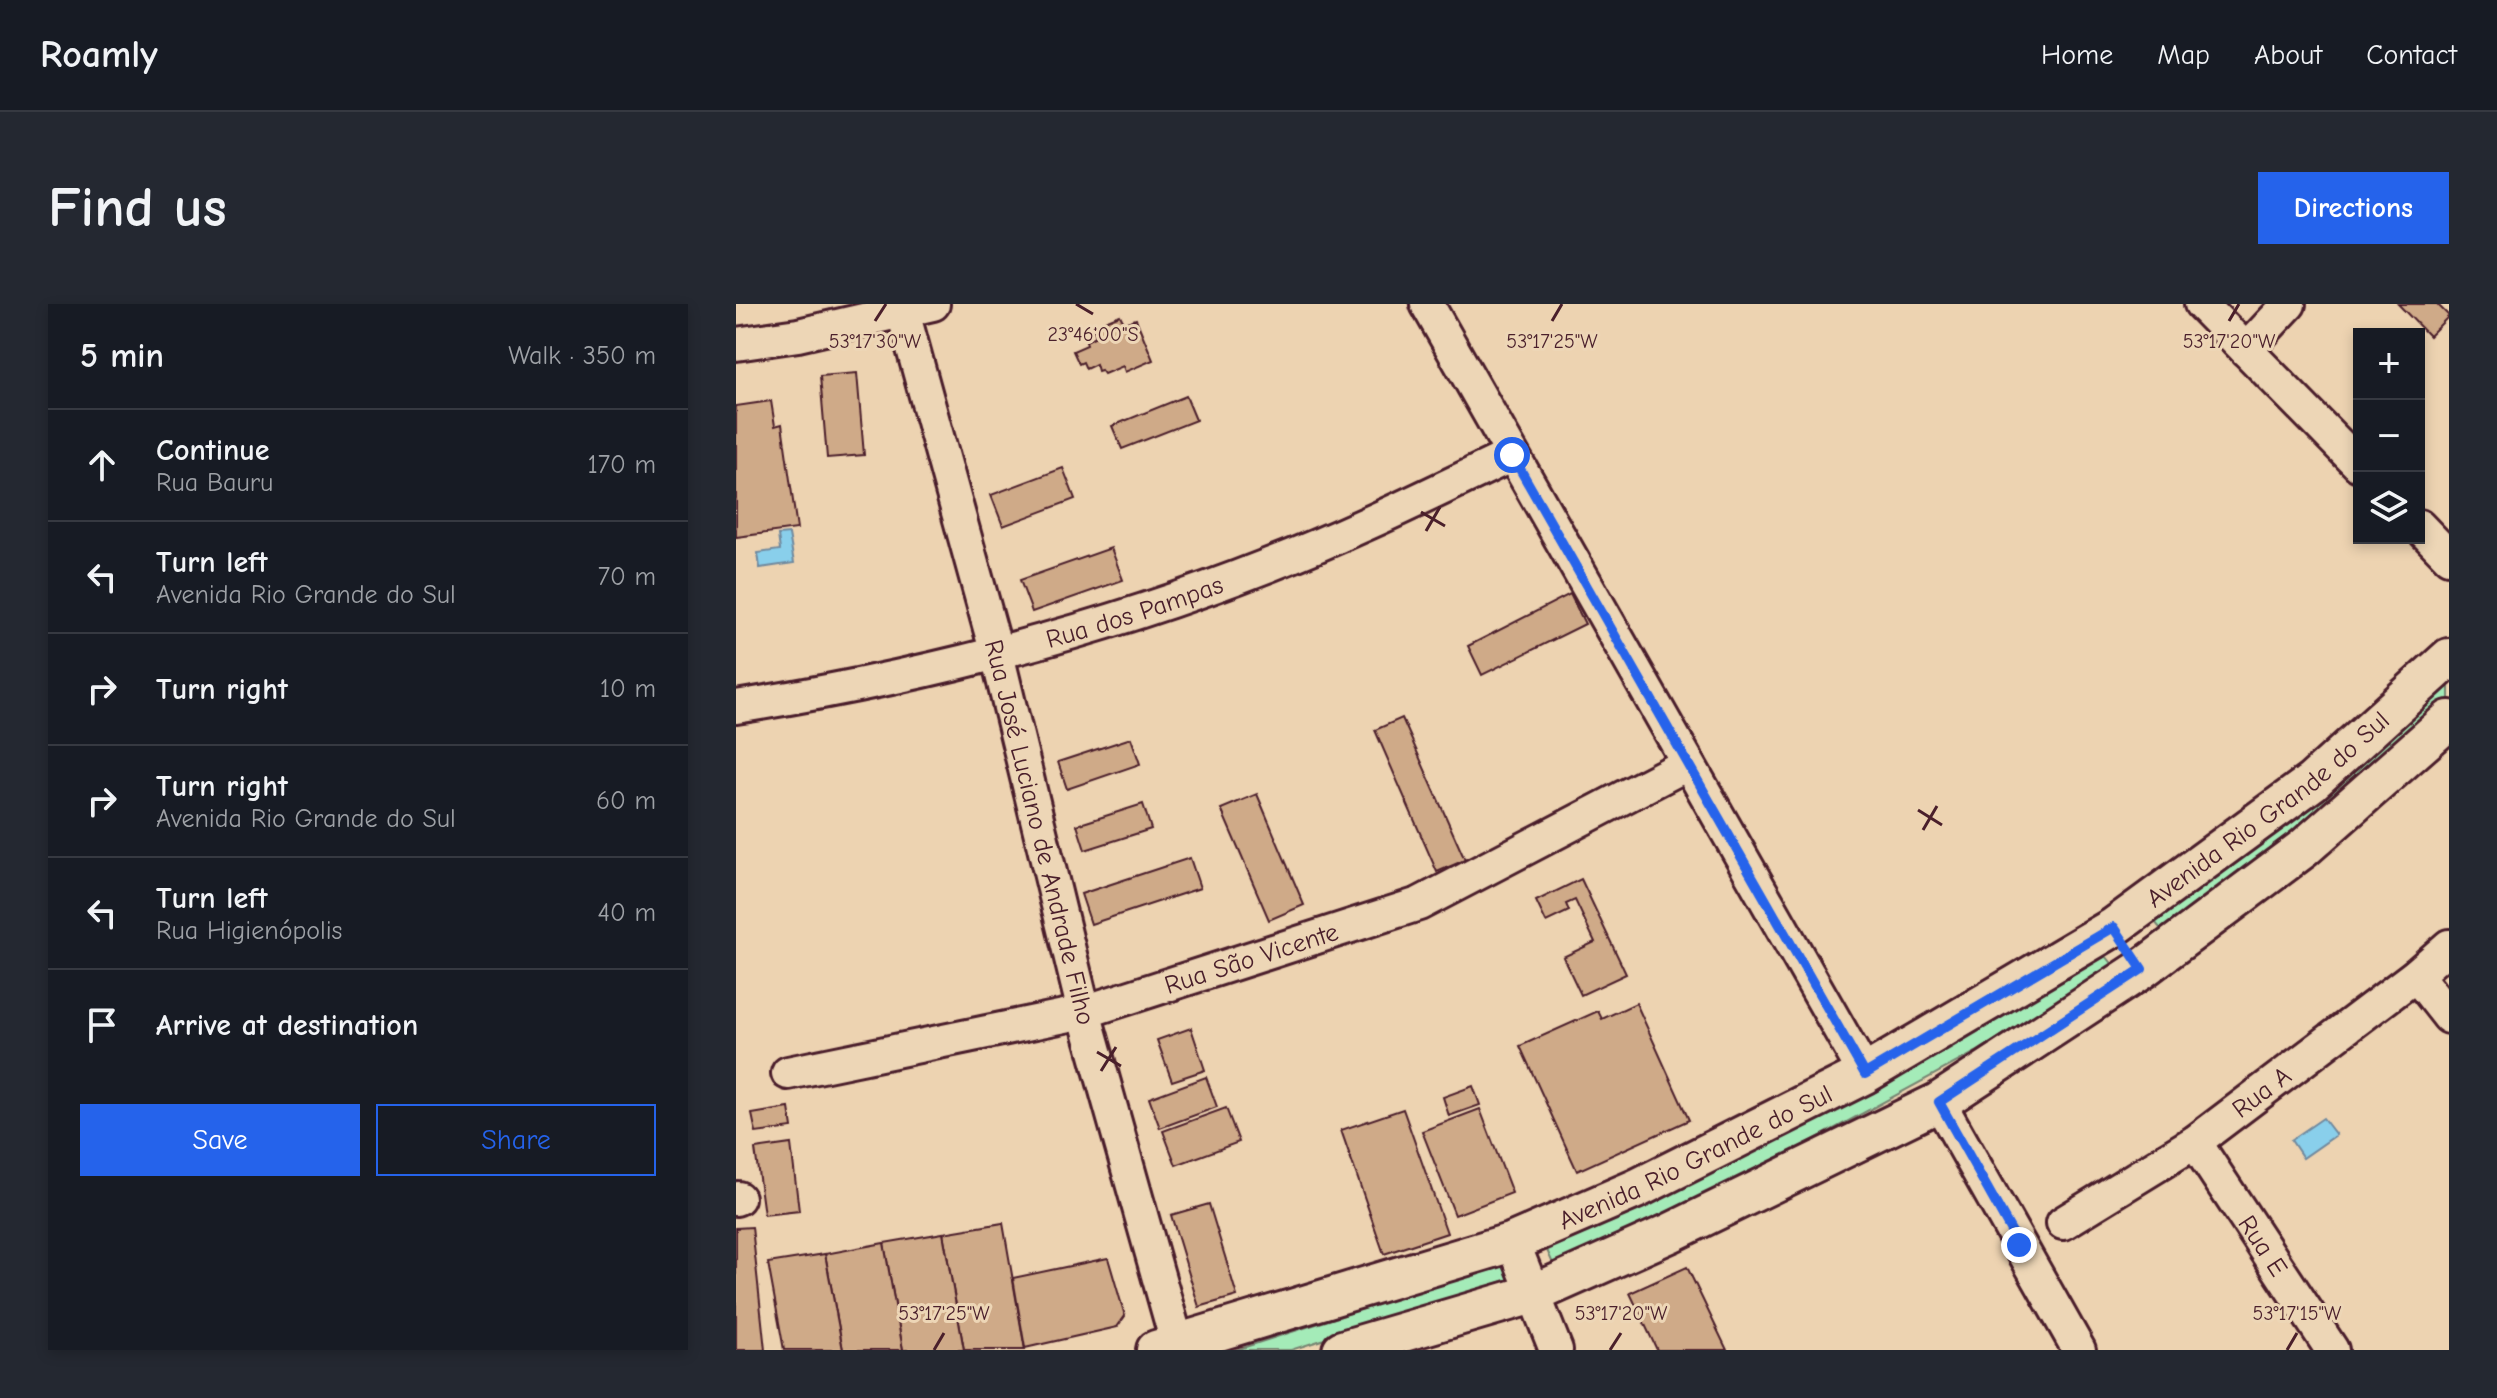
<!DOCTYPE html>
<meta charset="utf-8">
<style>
:root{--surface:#171b24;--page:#242831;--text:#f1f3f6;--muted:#9ea1a6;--line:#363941;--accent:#2563eb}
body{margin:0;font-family:"Comic Neue",sans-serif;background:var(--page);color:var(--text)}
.controls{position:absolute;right:24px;top:24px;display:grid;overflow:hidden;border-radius:0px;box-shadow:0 4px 12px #0003}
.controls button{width:72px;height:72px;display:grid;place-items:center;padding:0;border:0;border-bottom:2px solid var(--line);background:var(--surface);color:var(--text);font:40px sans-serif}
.stop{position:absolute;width:24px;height:24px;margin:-18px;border:6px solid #2563eb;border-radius:50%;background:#fff}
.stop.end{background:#2563eb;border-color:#fff;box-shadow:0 2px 8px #0008}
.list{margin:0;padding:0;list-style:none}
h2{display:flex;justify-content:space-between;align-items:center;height:104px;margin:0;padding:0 32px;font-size:34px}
h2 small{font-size:26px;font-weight:400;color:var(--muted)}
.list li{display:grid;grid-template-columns:52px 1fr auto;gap:24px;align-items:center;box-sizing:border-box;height:112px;padding:0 32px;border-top:2px solid var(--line)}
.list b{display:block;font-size:30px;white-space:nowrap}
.list p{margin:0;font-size:26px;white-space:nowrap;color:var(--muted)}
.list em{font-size:26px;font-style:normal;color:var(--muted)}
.actions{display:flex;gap:16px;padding:24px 32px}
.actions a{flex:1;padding:18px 0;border:2px solid var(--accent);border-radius:0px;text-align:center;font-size:28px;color:var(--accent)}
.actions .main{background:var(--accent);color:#fff}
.icon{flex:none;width:44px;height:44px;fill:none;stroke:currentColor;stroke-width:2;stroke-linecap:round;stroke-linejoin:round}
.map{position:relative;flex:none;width:1713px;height:1046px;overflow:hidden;border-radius:0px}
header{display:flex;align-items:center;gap:48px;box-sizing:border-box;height:112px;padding:0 40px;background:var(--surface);border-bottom:2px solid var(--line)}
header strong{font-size:38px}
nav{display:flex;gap:44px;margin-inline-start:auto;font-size:28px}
.intro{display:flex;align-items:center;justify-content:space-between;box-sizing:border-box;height:192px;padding:0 48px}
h1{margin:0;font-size:56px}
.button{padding:20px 36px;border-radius:0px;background:var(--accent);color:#fff;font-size:28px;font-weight:700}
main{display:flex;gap:48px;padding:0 48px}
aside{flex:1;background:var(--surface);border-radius:0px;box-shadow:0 4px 12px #0003}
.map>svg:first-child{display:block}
</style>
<header>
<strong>Roamly</strong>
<nav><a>Home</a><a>Map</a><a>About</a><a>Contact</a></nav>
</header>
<div class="intro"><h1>Find us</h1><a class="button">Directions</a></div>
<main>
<aside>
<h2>5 min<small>Walk · 350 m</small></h2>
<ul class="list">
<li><svg class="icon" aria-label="ahead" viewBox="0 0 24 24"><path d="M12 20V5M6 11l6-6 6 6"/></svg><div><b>Continue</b><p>Rua Bauru</p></div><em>170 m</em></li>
<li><svg class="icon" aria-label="left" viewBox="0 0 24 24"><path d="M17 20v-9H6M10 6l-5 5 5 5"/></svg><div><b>Turn left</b><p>Avenida Rio Grande do Sul</p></div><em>70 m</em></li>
<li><svg class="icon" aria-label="right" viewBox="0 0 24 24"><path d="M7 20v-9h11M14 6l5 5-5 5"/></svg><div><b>Turn right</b></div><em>10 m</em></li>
<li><svg class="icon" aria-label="right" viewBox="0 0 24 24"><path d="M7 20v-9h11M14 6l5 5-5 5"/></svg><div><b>Turn right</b><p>Avenida Rio Grande do Sul</p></div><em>60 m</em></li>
<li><svg class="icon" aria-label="left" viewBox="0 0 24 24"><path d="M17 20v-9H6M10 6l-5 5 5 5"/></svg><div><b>Turn left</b><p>Rua Higienópolis</p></div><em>40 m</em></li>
<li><svg class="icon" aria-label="arrive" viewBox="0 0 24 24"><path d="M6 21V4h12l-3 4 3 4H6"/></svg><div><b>Arrive at destination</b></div></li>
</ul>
<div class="actions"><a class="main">Save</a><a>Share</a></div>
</aside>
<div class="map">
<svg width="1713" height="1046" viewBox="0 0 1713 1046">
<rect width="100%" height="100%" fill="#edd3b1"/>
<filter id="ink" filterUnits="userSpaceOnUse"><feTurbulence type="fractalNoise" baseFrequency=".0125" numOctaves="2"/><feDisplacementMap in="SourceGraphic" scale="16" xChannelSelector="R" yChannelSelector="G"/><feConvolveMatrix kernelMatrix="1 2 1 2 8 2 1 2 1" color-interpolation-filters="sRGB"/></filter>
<g filter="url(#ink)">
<g fill="#a4ebb8" stroke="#778572" stroke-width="2">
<path d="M1713,374V399L1674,436L1430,631L1418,617L1553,516Z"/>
<path d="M1366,647L1378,662L1240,748L1046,853L818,962L810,944Z"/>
<path d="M769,959L774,975L555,1046H500Z"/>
</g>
<g fill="#89cfeb" stroke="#70899e" stroke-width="2">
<path d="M53,230L58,259L24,264L22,249L44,246L42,231Z"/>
<path d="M1587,814L1600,831L1567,854L1555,836Z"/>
</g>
<g fill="#cfaa88" stroke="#4a1f2b" stroke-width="2">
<path d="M1662,0H1701L1713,12L1693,32Z"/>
<path d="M384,11L388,19L400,15L417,56L389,68L387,62L368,70L365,66L362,67L360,60L350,65L347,58L343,60L337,47L351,41L350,37L360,32L356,22Z"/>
<path d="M121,69L128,151L91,154L84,72Z"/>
<path d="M450,92L460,116L386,145L376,122Z"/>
<path d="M35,97L39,122L46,120L61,225L0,233V102Z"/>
<path d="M327,164L339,195L267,222L255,191Z"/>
<path d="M375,244L387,276L296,308L284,276Z"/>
<path d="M834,290L849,320L746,371L732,342Z"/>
<path d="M666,414L729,556L701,568L639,426Z"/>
<path d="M395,434L404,460L331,485L322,458Z"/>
<path d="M521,490L568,601L533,616L485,505Z"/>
<path d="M407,500L415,525L349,546L341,521Z"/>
<path d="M454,554L464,584L355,620L345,590Z"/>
<path d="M845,575L890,670L845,691L827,653L859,638L839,596L830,600L833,607L810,618L800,597Z"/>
<path d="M900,699L953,816L841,867L784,742L862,707L866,715Z"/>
<path d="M455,724L469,766L436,777L421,736Z"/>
<path d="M470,773L481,803L424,824L413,794Z"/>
<path d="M737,782L744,801L713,812L707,793Z"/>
<path d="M53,804L56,824L20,829L16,810Z"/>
<path d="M490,804L503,838L440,861L427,827Z"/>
<path d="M667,805L711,929L648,950L605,826Z"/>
<path d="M744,805L776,889L719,911L686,827Z"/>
<path d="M55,840L63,907L28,911L19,845Z"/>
<path d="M473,900L501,992L463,1003L435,911Z"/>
<path d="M267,919L289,1046H228L207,929Z"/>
<path d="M16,923L29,1046H0V924Z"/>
<path d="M207,929L228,1046H167L148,939Z"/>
<path d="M148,939L167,1046H107L89,950Z"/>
<path d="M89,950L107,1046H48L32,959Z"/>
<path d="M372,954L389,1012L381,1023L289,1044L277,974Z"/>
<path d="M951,963L991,1046H921L894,989Z"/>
</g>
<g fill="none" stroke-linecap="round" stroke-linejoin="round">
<defs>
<g id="minor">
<path d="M691,0L1129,770"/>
<path d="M1465,0L1623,161"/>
<path id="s1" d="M167,8L261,350L348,708L443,1046"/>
<path d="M0,40L62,31L197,0"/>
<path d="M1510,46L1553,0"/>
<path d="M1683,222L1713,253"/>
<path id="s2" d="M0,403C182,374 361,329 533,261C616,229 696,189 776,151"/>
<path d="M1680,671L1713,713"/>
<path id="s3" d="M52,769L348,708L683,600L951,460"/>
<path d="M1203,798L1343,1046"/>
<path id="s4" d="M1459,838L1596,1046"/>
<path d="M0,895L2,894"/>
<path id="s5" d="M1327,919L1459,838L1680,671L1713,642"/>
<path d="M777,938L820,1046"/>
</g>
<g id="tertiary">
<path id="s6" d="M420,1046L777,938L902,884L1129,770L1378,623L1576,478L1713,354"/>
<path d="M606,1046L797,990L934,929L1203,798L1406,665L1568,544L1713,416"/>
</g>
</defs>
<use href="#minor" stroke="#4a1f2b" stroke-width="38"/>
<use href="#tertiary" stroke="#4a1f2b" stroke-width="44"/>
<use href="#minor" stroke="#edd6b6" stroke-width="32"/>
<use href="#tertiary" stroke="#edd6b6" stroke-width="38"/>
</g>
</g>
<g fill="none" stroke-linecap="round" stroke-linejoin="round" filter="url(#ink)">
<path stroke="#2563eb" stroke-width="10" d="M776,151L1129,770L1378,623L1406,665L1203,798L1283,941"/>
</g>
<path fill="none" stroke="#4a1f2b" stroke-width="3" d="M340,0L357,10M139,17L150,0M816,17L826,0M1493,17L1503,0M685,208L709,222M690,227L704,203M1182,506L1206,521M1187,526L1201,502M361,748L385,762M365,767L380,743M198,1046L208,1029M874,1046L885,1029M1551,1046L1561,1029"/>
<g text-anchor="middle" stroke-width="6" stroke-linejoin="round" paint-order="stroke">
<g font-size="26" fill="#4a1f2b" stroke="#edd6b6">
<text dy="9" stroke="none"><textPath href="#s2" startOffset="410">Rua dos Pampas</textPath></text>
<text dy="9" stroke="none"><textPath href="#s6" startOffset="1246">Avenida Rio Grande do Sul</textPath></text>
<text dy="9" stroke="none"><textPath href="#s1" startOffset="538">Rua José Luciano de Andrade Filho</textPath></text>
<text dy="9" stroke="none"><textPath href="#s3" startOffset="478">Rua São Vicente</textPath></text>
<text dy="9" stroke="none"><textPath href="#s5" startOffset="238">Rua A</textPath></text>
<text dy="9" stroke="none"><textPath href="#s6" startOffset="574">Avenida Rio Grande do Sul</textPath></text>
<text dy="9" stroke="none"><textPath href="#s4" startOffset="124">Rua E</textPath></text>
</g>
</g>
<g font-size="20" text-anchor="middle" fill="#4a1f2b" stroke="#edd6b6" stroke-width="6" stroke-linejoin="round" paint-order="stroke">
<text x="357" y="37">23°46'00"S</text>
<text x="816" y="44">53°17'25"W</text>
<text x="1493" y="44">53°17'20"W</text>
<text x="139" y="44">53°17'30"W</text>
<text x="208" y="1016">53°17'25"W</text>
<text x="885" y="1016">53°17'20"W</text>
<text x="1561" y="1016">53°17'15"W</text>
</g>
</svg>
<div class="controls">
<button>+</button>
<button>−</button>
<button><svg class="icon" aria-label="layers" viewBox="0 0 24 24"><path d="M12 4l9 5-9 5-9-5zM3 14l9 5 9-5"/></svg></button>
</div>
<div class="stop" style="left:776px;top:151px"></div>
<div class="stop end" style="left:1283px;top:941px"></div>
</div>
</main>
